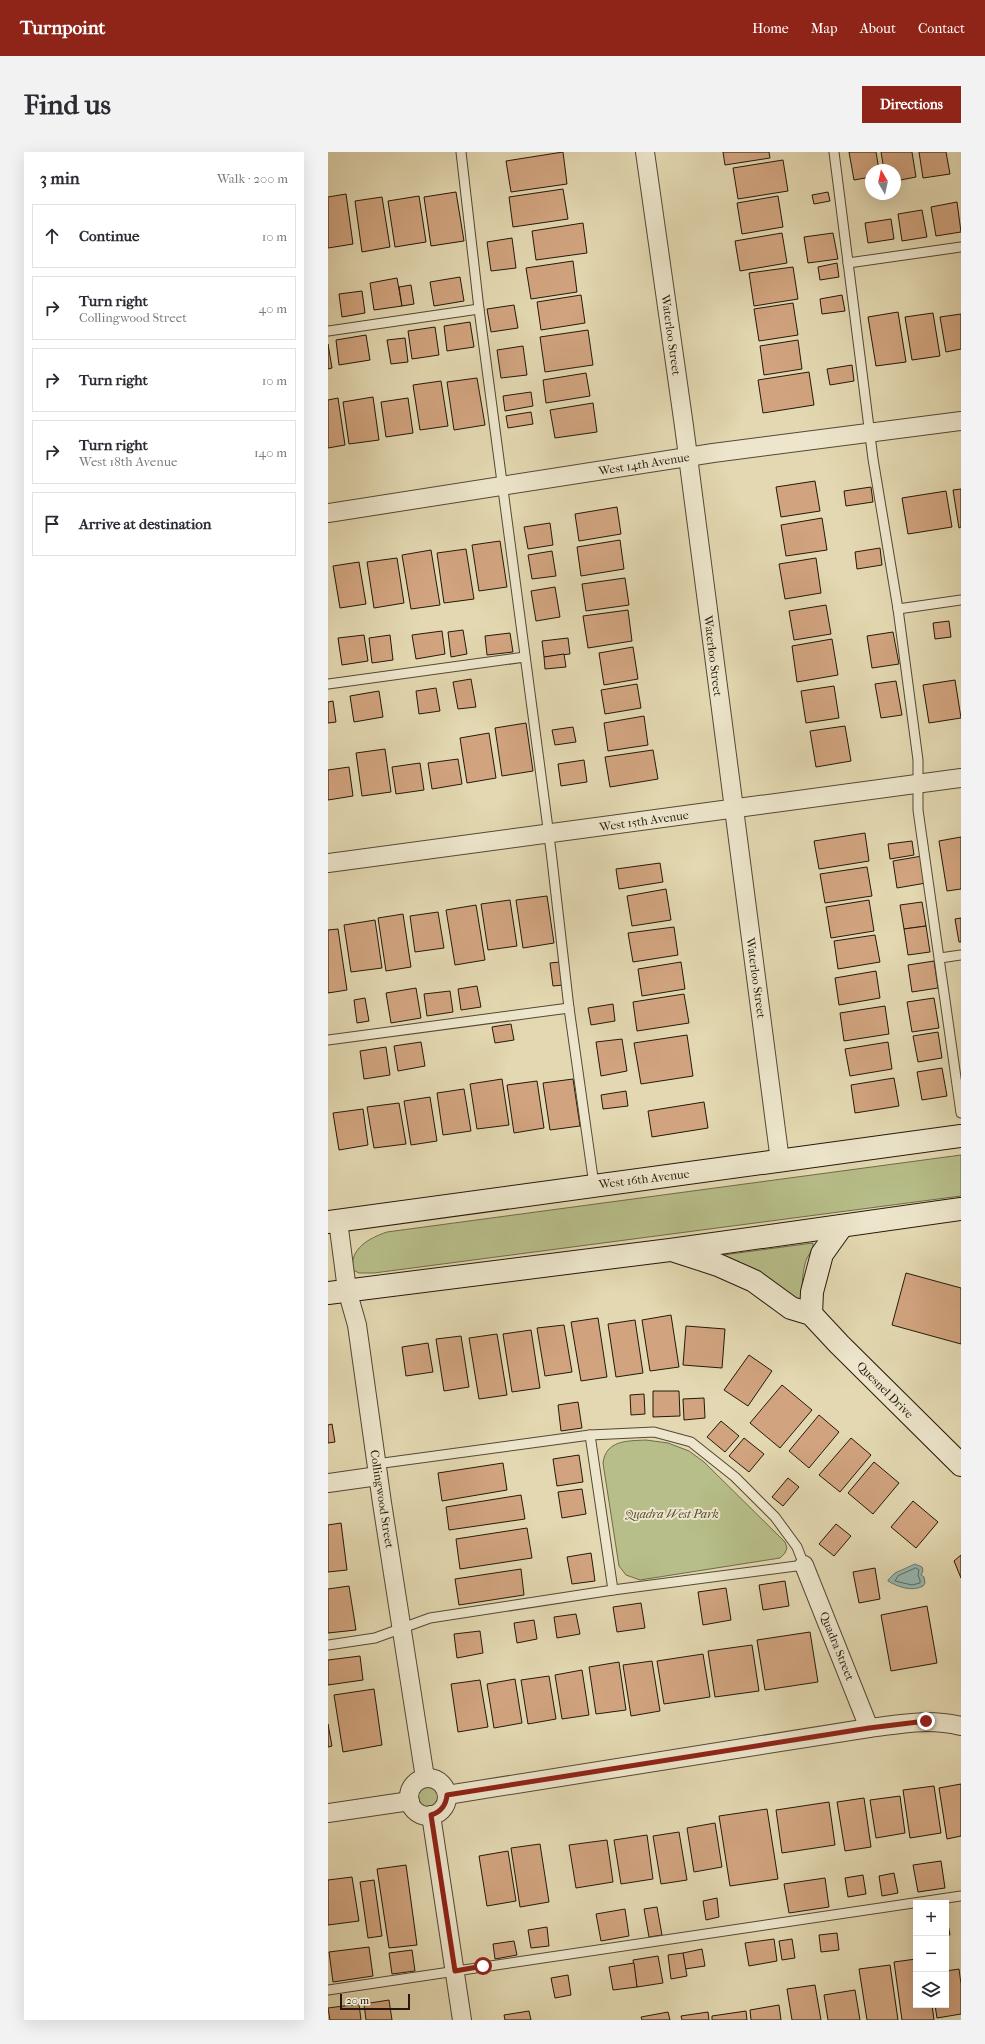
<!DOCTYPE html>
<meta charset="utf-8">
<style>
:root{--surface:#fff;--page:#f2f2f3;--text:#2b2b33;--muted:#7c7c81;--line:#e1e1e2;--accent:#8f2418}
body{margin:0;font-family:"IM FELL French Canon",serif;background:var(--page);color:var(--text)}
.controls{position:absolute;right:12px;bottom:12px;display:grid;overflow:hidden;border-radius:0px;box-shadow:0 4px 16px #0002}
.controls button{width:36px;height:36px;display:grid;place-items:center;padding:0;border:0;border-bottom:1px solid var(--line);background:var(--surface);color:var(--text);font:20px sans-serif}
.compass{position:absolute;left:537px;top:12px;width:36px;height:36px;border-radius:50%;background:var(--surface);box-shadow:0 4px 16px #0002;rotate:351deg}
.scale{position:absolute;left:12px;bottom:10px;width:70px;box-sizing:border-box;padding-left:4px;border:2px solid #25180b;border-top:0;font-size:11px;line-height:14px;white-space:nowrap;color:#25180b;-webkit-text-stroke:3px #ede6cc;paint-order:stroke}
.stop{position:absolute;width:12px;height:12px;margin:-9px;border:3px solid #8f2418;border-radius:50%;background:#fff}
.stop.end{background:#8f2418;border-color:#fff;box-shadow:0 1px 4px #0008}
.list{margin:0;padding:0;list-style:none}
h2{display:flex;justify-content:space-between;align-items:center;height:52px;margin:0;padding:0 16px;font-size:17px}
h2 small{font-size:13px;font-weight:400;color:var(--muted)}
.list li{display:grid;grid-template-columns:26px 1fr auto;gap:12px;align-items:center;box-sizing:border-box;height:64px;margin:0 8px 8px;padding:0 8px;border:1px solid var(--line);border-radius:0px}
.list b{display:block;font-size:15px;white-space:nowrap}
.list p{margin:0;font-size:13px;white-space:nowrap;color:var(--muted)}
.list em{font-size:13px;font-style:normal;color:var(--muted)}
.icon{flex:none;width:22px;height:22px;fill:none;stroke:currentColor;stroke-width:2;stroke-linecap:round;stroke-linejoin:round}
.map{position:relative;flex:none;width:633px;height:1868px;overflow:hidden;border-radius:0px}
header{display:flex;align-items:center;gap:24px;box-sizing:border-box;height:56px;padding:0 20px;background:var(--accent);color:#fff}
header strong{font-size:19px}
nav{display:flex;gap:22px;margin-inline-start:auto;font-size:14px}
.intro{display:flex;align-items:center;justify-content:space-between;box-sizing:border-box;height:96px;padding:0 24px}
h1{margin:0;font-size:28px}
.button{padding:10px 18px;border-radius:0px;background:var(--accent);color:#fff;font-size:14px;font-weight:700}
main{display:flex;gap:24px;padding:0 24px}
aside{flex:1;background:var(--surface);border-radius:0px;box-shadow:0 4px 16px #0002}
.map>svg:first-child{display:block}
</style>
<header>
<strong>Turnpoint</strong>
<nav><a>Home</a><a>Map</a><a>About</a><a>Contact</a></nav>
</header>
<div class="intro"><h1>Find us</h1><a class="button">Directions</a></div>
<main>
<aside>
<h2>3 min<small>Walk · 200 m</small></h2>
<ul class="list">
<li><svg class="icon" aria-label="ahead" viewBox="0 0 24 24"><path d="M12 20V5M6 11l6-6 6 6"/></svg><div><b>Continue</b></div><em>10 m</em></li>
<li><svg class="icon" aria-label="right" viewBox="0 0 24 24"><path d="M7 20v-9h11M14 6l5 5-5 5"/></svg><div><b>Turn right</b><p>Collingwood Street</p></div><em>40 m</em></li>
<li><svg class="icon" aria-label="right" viewBox="0 0 24 24"><path d="M7 20v-9h11M14 6l5 5-5 5"/></svg><div><b>Turn right</b></div><em>10 m</em></li>
<li><svg class="icon" aria-label="right" viewBox="0 0 24 24"><path d="M7 20v-9h11M14 6l5 5-5 5"/></svg><div><b>Turn right</b><p>West 18th Avenue</p></div><em>140 m</em></li>
<li><svg class="icon" aria-label="arrive" viewBox="0 0 24 24"><path d="M6 21V4h12l-3 4 3 4H6"/></svg><div><b>Arrive at destination</b></div></li>
</ul>
</aside>
<div class="map">
<svg width="633" height="1868" viewBox="0 0 633 1868">
<rect width="100%" height="100%" fill="#e3d8b1"/>
<filter id="stains"><feTurbulence type="fractalNoise" baseFrequency=".005" numOctaves="4"/><feColorMatrix values="0 0 0 0 .2 0 0 0 0 .09 0 0 0 0 .02 0 0 0 .5 -.17"/></filter>
<radialGradient id="worn" r=".72"><stop offset=".6" stop-color="#630" stop-opacity="0"/><stop offset="1" stop-color="#630" stop-opacity=".3"/></radialGradient>
<g fill="#b7be89" stroke="#6e6b4a">
<path d="M633,1003V1044L46,1121H31L25,1118C21,1097 41,1086 59,1080Z"/>
<path d="M485,1091C486,1098 478,1105 477,1112C474,1124 474,1135 474,1148L471,1150L395,1103Z"/>
<path d="M318,1288L340,1291L361,1299L376,1310L457,1390L459,1396L457,1401L452,1406L312,1428L298,1423L291,1414L275,1311C278,1288 299,1289 318,1288Z"/>
<circle cx="101" cy="1645" r="14"/>
</g>
<path fill="#97b8b3" stroke="#697870" d="M587,1412L594,1415L595,1419L593,1423L596,1425L597,1431L595,1434C584,1440 570,1435 560,1429V1428L567,1421Z"/>
<g fill="none" stroke-linecap="round" stroke-linejoin="round">
<path stroke="#5e685f" stroke-width="1" d="M588,1416L591,1418L590,1423L592,1428V1431L584,1433L567,1429L570,1424Z"/>
</g>
<g fill="#d1a47f" stroke="#25180b">
<path d="M235,0L239,32L183,40L178,9Z"/>
<path d="M395,0H441L442,6L397,13Z"/>
<path d="M521,0H548L551,18H543V25L526,28Z"/>
<path d="M553,0H584L588,25L567,29V18H556Z"/>
<path d="M591,0H618L622,22L595,26Z"/>
<path d="M455,8L460,39L410,47L405,16Z"/>
<path d="M235,37L240,67L185,75L181,45Z"/>
<path d="M128,40L136,89L103,94L96,45Z"/>
<path d="M500,40L502,49L486,52L484,43Z"/>
<path d="M18,42L25,92L0,96V45Z"/>
<path d="M91,44L98,90L67,95L60,49Z"/>
<path d="M450,44L455,75L414,82L409,51Z"/>
<path d="M54,45L62,95L34,100L27,49Z"/>
<path d="M629,50L633,80L608,84L603,55Z"/>
<path d="M594,58L599,85L574,89L570,62Z"/>
<path d="M563,67L566,87L540,91L537,71Z"/>
<path d="M255,71L259,101L208,108L204,79Z"/>
<path d="M454,81L459,111L412,119L407,89Z"/>
<path d="M505,81L510,107L480,111L476,85Z"/>
<path d="M184,86L188,116L163,119L159,90Z"/>
<path d="M245,109L249,140L203,147L198,116Z"/>
<path d="M509,111L511,125L492,128L490,115Z"/>
<path d="M465,115L470,147L426,154L421,121Z"/>
<path d="M132,125L136,149L106,154L102,130Z"/>
<path d="M69,126L74,154L46,158L42,131Z"/>
<path d="M83,133L86,152L74,154L71,135Z"/>
<path d="M34,139L37,161L14,165L11,142Z"/>
<path d="M253,143L257,171L213,178L209,150Z"/>
<path d="M514,143L517,159L494,162L492,147Z"/>
<path d="M465,151L470,183L431,189L426,157Z"/>
<path d="M186,153L190,176L163,180L159,157Z"/>
<path d="M570,160L578,210L548,214L540,165Z"/>
<path d="M605,161L612,204L584,208L577,165Z"/>
<path d="M633,162V197L618,200L612,165Z"/>
<path d="M142,170L146,195L119,199L116,174Z"/>
<path d="M107,175L111,203L84,207L80,179Z"/>
<path d="M260,178L265,213L217,220L212,185Z"/>
<path d="M38,183L42,208L11,213L8,188Z"/>
<path d="M77,186L80,210L63,212L59,188Z"/>
<path d="M470,188L474,217L436,223L432,194Z"/>
<path d="M0,192L4,216L0,217Z"/>
<path d="M195,194L199,223L173,226L169,198Z"/>
<path d="M524,213L526,229L502,233L499,217Z"/>
<path d="M481,220L486,253L435,261L430,228Z"/>
<path d="M258,221L262,244L218,251L215,228Z"/>
<path d="M149,226L157,273L126,278L119,230Z"/>
<path d="M113,229L120,274L92,278L85,233Z"/>
<path d="M203,240L205,254L177,259L175,244Z"/>
<path d="M45,245L51,288L21,292L15,250Z"/>
<path d="M10,246L17,293L0,296V248Z"/>
<path d="M80,246L85,281L58,285L53,250Z"/>
<path d="M265,251L269,280L227,286L222,258Z"/>
<path d="M203,260L205,272L180,276L178,264Z"/>
<path d="M487,329L492,359L453,365L448,335Z"/>
<path d="M543,335L545,350L518,354L516,339Z"/>
<path d="M633,337V375L631,376L625,338Z"/>
<path d="M618,339L624,375L580,382L574,346Z"/>
<path d="M289,355L293,382L251,389L247,362Z"/>
<path d="M494,366L499,398L458,404L453,373Z"/>
<path d="M222,371L225,393L200,397L196,375Z"/>
<path d="M292,388L296,417L253,424L249,395Z"/>
<path d="M172,389L179,435L151,439L144,393Z"/>
<path d="M552,396L554,413L529,417L527,400Z"/>
<path d="M138,397L146,447L116,451L109,401Z"/>
<path d="M103,398L112,453L83,457L74,403Z"/>
<path d="M224,399L228,424L204,427L200,403Z"/>
<path d="M69,406L76,451L46,456L39,410Z"/>
<path d="M488,406L493,441L457,447L451,412Z"/>
<path d="M31,410L38,452L12,456L5,414Z"/>
<path d="M297,426L301,453L258,459L254,432Z"/>
<path d="M227,435L232,465L208,469L203,439Z"/>
<path d="M498,453L503,482L466,488L461,459Z"/>
<path d="M300,458L304,489L260,496L255,464Z"/>
<path d="M621,469L623,485L607,487L605,471Z"/>
<path d="M135,478L139,502L123,505L120,480Z"/>
<path d="M114,479L117,502L88,507L84,483Z"/>
<path d="M565,480L571,512L544,516L539,484Z"/>
<path d="M182,481L185,500L159,503L157,484Z"/>
<path d="M36,483L40,509L14,513L10,486Z"/>
<path d="M62,483L65,508L44,511L41,486Z"/>
<path d="M240,486L242,502L216,505L214,489Z"/>
<path d="M504,487L510,523L469,530L464,494Z"/>
<path d="M305,495L310,527L276,533L271,501Z"/>
<path d="M236,502L238,515L217,517L216,505Z"/>
<path d="M143,527L148,555L130,557L125,530Z"/>
<path d="M627,528L633,566L601,571L595,533Z"/>
<path d="M568,529L574,563L553,566L547,532Z"/>
<path d="M309,532L313,556L277,562L273,538Z"/>
<path d="M506,534L511,566L478,571L473,539Z"/>
<path d="M108,536L112,559L91,562L88,539Z"/>
<path d="M51,539L55,565L26,570L22,544Z"/>
<path d="M5,549L8,570L0,571V550Z"/>
<path d="M316,564L320,593L280,599L276,571Z"/>
<path d="M198,571L205,619L174,624L167,576Z"/>
<path d="M517,574L523,609L488,615L482,579Z"/>
<path d="M245,575L248,590L227,593L224,578Z"/>
<path d="M161,581L168,626L139,631L132,586Z"/>
<path d="M57,597L63,640L34,644L28,601Z"/>
<path d="M325,598L330,627L282,635L277,605Z"/>
<path d="M130,607L134,632L104,637L100,611Z"/>
<path d="M256,608L259,630L233,634L230,612Z"/>
<path d="M92,611L96,638L68,642L64,615Z"/>
<path d="M21,615L25,644L0,648V618Z"/>
<path d="M537,681L541,709L491,717L486,689Z"/>
<path d="M633,685V737L619,739L611,689Z"/>
<path d="M584,689L586,703L562,707L560,692Z"/>
<path d="M594,704L598,731L569,736L565,709Z"/>
<path d="M332,711L335,730L291,737L288,717Z"/>
<path d="M539,715L544,744L497,751L492,722Z"/>
<path d="M338,737L343,768L304,774L299,744Z"/>
<path d="M219,744L226,791L195,796L188,748Z"/>
<path d="M182,748L189,794L160,798L153,752Z"/>
<path d="M541,748L546,779L503,786L498,755Z"/>
<path d="M594,750L598,774L576,777L572,753Z"/>
<path d="M148,753L157,808L127,813L118,758Z"/>
<path d="M110,760L116,796L87,800L82,764Z"/>
<path d="M75,762L83,815L58,819L50,766Z"/>
<path d="M633,766V790H631L627,767Z"/>
<path d="M47,768L54,816L23,820L16,773Z"/>
<path d="M598,774L602,800L580,803L576,777Z"/>
<path d="M346,775L350,803L305,810L300,781Z"/>
<path d="M10,777L19,838L0,841V778Z"/>
<path d="M547,783L552,810L510,817L506,789Z"/>
<path d="M606,809L610,836L584,840L580,813Z"/>
<path d="M232,810L235,833L225,834L222,811Z"/>
<path d="M353,810L357,837L314,844L310,817Z"/>
<path d="M548,819L552,846L511,853L507,826Z"/>
<path d="M149,834L153,855L133,858L130,837Z"/>
<path d="M88,836L93,866L63,871L58,841Z"/>
<path d="M122,839L125,860L99,864L96,842Z"/>
<path d="M356,842L361,871L309,879L305,850Z"/>
<path d="M37,846L41,869L29,871L26,848Z"/>
<path d="M606,846L611,876L584,880L579,850Z"/>
<path d="M285,852L287,869L263,873L260,856Z"/>
<path d="M557,854L561,882L516,889L512,861Z"/>
<path d="M183,872L186,888L167,891L164,875Z"/>
<path d="M610,880L614,906L590,910L585,884Z"/>
<path d="M359,883L365,924L313,932L306,891Z"/>
<path d="M294,887L299,919L273,924L268,890Z"/>
<path d="M93,890L97,914L70,919L66,894Z"/>
<path d="M560,890L564,917L522,924L517,897Z"/>
<path d="M58,895L62,923L36,927L32,899Z"/>
<path d="M614,916L619,944L594,948L589,920Z"/>
<path d="M566,926L571,954L527,961L523,933Z"/>
<path d="M174,927L181,973L149,977L142,932Z"/>
<path d="M245,927L252,974L222,978L215,931Z"/>
<path d="M209,929L216,976L186,981L179,933Z"/>
<path d="M136,937L143,979L115,983L109,941Z"/>
<path d="M298,939L300,954L275,957L273,943Z"/>
<path d="M102,945L109,989L83,993L76,949Z"/>
<path d="M376,950L380,976L324,985L320,959Z"/>
<path d="M71,951L78,992L46,996L39,955Z"/>
<path d="M35,957L40,993L11,998L5,961Z"/>
<path d="M578,1121L633,1136V1192L564,1173Z"/>
<path d="M343,1163L351,1215L322,1219L314,1168Z"/>
<path d="M270,1166L279,1225L253,1229L243,1170Z"/>
<path d="M307,1168L315,1221L288,1225L280,1172Z"/>
<path d="M236,1173L244,1220L217,1224L209,1176Z"/>
<path d="M358,1174L397,1177L394,1216L355,1213Z"/>
<path d="M203,1178L212,1236L184,1240L175,1182Z"/>
<path d="M169,1182L179,1243L151,1247L141,1186Z"/>
<path d="M133,1184L141,1235L116,1239L108,1187Z"/>
<path d="M100,1191L105,1220L78,1224L74,1195Z"/>
<path d="M421,1203L444,1219L420,1254L396,1238Z"/>
<path d="M454,1233L484,1258L452,1296L422,1271Z"/>
<path d="M325,1239H351L352,1264L325,1265Z"/>
<path d="M316,1242L317,1262L303,1263L302,1243Z"/>
<path d="M376,1246L377,1266L356,1268L355,1247Z"/>
<path d="M250,1250L254,1276L233,1279L230,1253Z"/>
<path d="M491,1263L511,1280L481,1316L461,1299Z"/>
<path d="M393,1269L411,1284L397,1300L379,1285Z"/>
<path d="M4,1272L7,1290L0,1291V1273Z"/>
<path d="M416,1286L436,1302L421,1320L401,1304Z"/>
<path d="M523,1286L543,1303L512,1340L491,1323Z"/>
<path d="M251,1303L255,1330L229,1334L225,1307Z"/>
<path d="M546,1310L571,1331L545,1362L520,1341Z"/>
<path d="M175,1311L179,1338L114,1349L110,1321Z"/>
<path d="M460,1326L471,1335L455,1354L444,1345Z"/>
<path d="M254,1337L258,1362L234,1366L230,1340Z"/>
<path d="M193,1343L197,1367L121,1378L118,1355Z"/>
<path d="M585,1349L610,1370L588,1396L563,1375Z"/>
<path d="M13,1371L19,1418L0,1420V1373Z"/>
<path d="M508,1372L523,1384L506,1404L491,1392Z"/>
<path d="M199,1376L204,1406L132,1417L128,1387Z"/>
<path d="M263,1401L267,1429L244,1432L239,1405Z"/>
<path d="M633,1403V1426L626,1409Z"/>
<path d="M547,1416L552,1447L531,1451L525,1420Z"/>
<path d="M193,1417L196,1443L131,1453L127,1427Z"/>
<path d="M457,1429L461,1454L435,1458L431,1433Z"/>
<path d="M21,1434L28,1478L0,1481V1437Z"/>
<path d="M398,1436L403,1468L375,1473L370,1440Z"/>
<path d="M313,1451L317,1476L289,1480L285,1455Z"/>
<path d="M599,1454L609,1511L563,1519L553,1463Z"/>
<path d="M248,1462L252,1482L229,1486L226,1465Z"/>
<path d="M206,1468L209,1487L189,1491L186,1471Z"/>
<path d="M152,1479L155,1501L129,1506L126,1482Z"/>
<path d="M482,1480L490,1530L437,1538L429,1488Z"/>
<path d="M424,1493L431,1539L387,1545L380,1499Z"/>
<path d="M375,1502L382,1545L336,1552L329,1509Z"/>
<path d="M32,1504L35,1528L0,1533V1508Z"/>
<path d="M324,1509L332,1559L303,1564L295,1513Z"/>
<path d="M291,1510L298,1558L268,1562L261,1515Z"/>
<path d="M254,1518L261,1563L234,1567L227,1523Z"/>
<path d="M221,1524L228,1567L200,1572L193,1528Z"/>
<path d="M187,1527L194,1571L166,1576L159,1532Z"/>
<path d="M152,1528L160,1575L130,1580L123,1532Z"/>
<path d="M46,1537L54,1593L15,1600L6,1543Z"/>
<path d="M0,1572L4,1594L0,1595Z"/>
<path d="M633,1632V1684L619,1687L611,1636Z"/>
<path d="M606,1634L613,1681L582,1686L575,1638Z"/>
<path d="M572,1644L577,1681L548,1686L542,1648Z"/>
<path d="M536,1646L543,1695L517,1699L509,1650Z"/>
<path d="M501,1650L507,1693L454,1701L448,1658Z"/>
<path d="M439,1657L450,1727L402,1734L391,1664Z"/>
<path d="M387,1671L394,1715L366,1720L359,1676Z"/>
<path d="M351,1680L359,1728L333,1732L325,1684Z"/>
<path d="M319,1683L325,1727L293,1732L286,1688Z"/>
<path d="M279,1688L285,1730L248,1736L241,1693Z"/>
<path d="M212,1692L221,1750L192,1755L183,1696Z"/>
<path d="M180,1699L188,1749L159,1754L151,1704Z"/>
<path d="M613,1709L617,1736L590,1740L585,1713Z"/>
<path d="M78,1713L89,1793L61,1796L49,1717Z"/>
<path d="M566,1721L570,1741L554,1744L551,1724Z"/>
<path d="M535,1723L538,1742L520,1745L517,1726Z"/>
<path d="M24,1725L31,1769L0,1773V1728Z"/>
<path d="M497,1726L501,1755L461,1761L456,1732Z"/>
<path d="M46,1728L54,1784L40,1786L32,1730Z"/>
<path d="M389,1746L391,1765L378,1768L375,1749Z"/>
<path d="M329,1755L334,1783L321,1785L316,1757Z"/>
<path d="M297,1757L301,1784L273,1789L268,1762Z"/>
<path d="M618,1762L622,1783H618Z"/>
<path d="M219,1775L221,1794L203,1796L200,1778Z"/>
<path d="M509,1781L511,1798L493,1800L491,1783Z"/>
<path d="M446,1787L449,1809L421,1814L417,1791Z"/>
<path d="M464,1787L467,1806L454,1808L451,1789Z"/>
<path d="M186,1789L189,1803L167,1807L165,1792Z"/>
<path d="M41,1795L45,1824L5,1830L1,1800Z"/>
<path d="M374,1797L377,1814L357,1817L355,1801Z"/>
<path d="M84,1798L87,1819L64,1822L61,1801Z"/>
<path d="M355,1801L359,1824L343,1827L340,1803Z"/>
<path d="M330,1804L335,1831L309,1835L305,1808Z"/>
<path d="M588,1807V1853H604L606,1868H574L566,1810Z"/>
<path d="M306,1811L309,1835L285,1838L281,1815Z"/>
<path d="M562,1813L570,1868H539L531,1817Z"/>
<path d="M631,1817L633,1832V1862L609,1866L607,1853H618V1819Z"/>
<path d="M240,1823L243,1843L227,1846L223,1826Z"/>
<path d="M487,1833L493,1868H464L459,1837Z"/>
<path d="M527,1838L532,1868H500L496,1843Z"/>
<path d="M61,1848L64,1868H38L36,1852Z"/>
<path d="M31,1852L33,1868H2L0,1856Z"/>
<path d="M451,1853L453,1868H423L422,1858Z"/>
<path d="M201,1859L203,1868H177L176,1863Z"/>
<path d="M418,1859L419,1868H384V1864Z"/>
<path d="M340,1860L342,1868H314L313,1865Z"/>
<path d="M380,1860L381,1868H354L353,1864Z"/>
</g>
<g fill="none" stroke-linecap="round" stroke-linejoin="round">
<defs>
<g id="lane">
<path d="M133,0L151,157L223,699L241,856L266,1033"/>
<path d="M506,0L545,307L570,457L590,608V658L633,961"/>
<path d="M520,111L633,95"/>
<path d="M0,179L151,157"/>
<path d="M570,457L633,448"/>
<path d="M0,532L197,505"/>
<path d="M612,806L633,803"/>
<path d="M0,888L241,856"/>
<path d="M262,1283L285,1438"/>
<path d="M0,1493L47,1486L102,1466L285,1438L476,1413L469,1395L447,1365L407,1325L363,1290L326,1280L262,1283L48,1312"/>
<path d="M0,1838L633,1744"/>
</g>
<g id="street">
<path d="M317,0L356,274L452,1009"/>
<path d="M0,361L385,301L633,269"/>
<path d="M0,711L633,626"/>
<path d="M10,1069L19,1138L29,1173L54,1351L97,1626"/>
<path d="M0,1331L50,1324"/>
<path d="M476,1413L541,1576"/>
<circle cx="100" cy="1645" r="19"/>
<path d="M119,1643L541,1576C574,1572 599,1566 633,1574"/>
<path d="M0,1661L82,1649"/>
<path d="M103,1663L134,1868"/>
</g>
<g id="secondary">
<path d="M0,1070L633,984"/>
<path d="M347,1099L390,1113L426,1129L463,1156L483,1162L511,1192L633,1313"/>
<path d="M0,1141L342,1098L633,1057"/>
<path d="M483,1162L484,1140L494,1102L514,1074"/>
</g>
</defs>
<use href="#lane" stroke="#544834" stroke-width="11"/>
<use href="#street" stroke="#544834" stroke-width="20"/>
<use href="#secondary" stroke="#25180b" stroke-width="24"/>
<use href="#lane" stroke="#ede6cc" stroke-width="9"/>
<use href="#street" stroke="#ede6cc" stroke-width="18"/>
<use href="#secondary" stroke="#ede6cc" stroke-width="22"/>
</g>
<g fill="none" stroke-linecap="round" stroke-linejoin="round">
<path stroke="#8f2418" stroke-width="5" d="M155,1814L127,1819L103,1663C113,1660 118,1654 119,1643L541,1576L598,1569"/>
</g>
<g text-anchor="middle" stroke-width="4" stroke-linejoin="round" paint-order="stroke">
<g font-size="12" fill="#25180b" stroke="#ede6cc">
<text transform="translate(343 183) rotate(82)" y="4">Waterloo Street</text>
<text transform="translate(316 312) rotate(-9)" y="4">West 14th Avenue</text>
<text transform="translate(385 504) rotate(83)" y="4">Waterloo Street</text>
<text transform="translate(316 669) rotate(-8)" y="4">West 15th Avenue</text>
<text transform="translate(428 826) rotate(82)" y="4">Waterloo Street</text>
<text transform="translate(316 1027) rotate(-7)" y="4">West 16th Avenue</text>
<text transform="translate(557 1238) rotate(45)" y="4">Quesnel Drive</text>
<text transform="translate(54 1347) rotate(81)" y="4">Collingwood Street</text>
<text transform="translate(509 1494) rotate(68)" y="4">Quadra Street</text>
</g>
<g font-size="12" font-style="italic" fill="#514a31" stroke="#ede6cc">
<text x="344" y="1366">Quadra West Park</text>
</g>
</g>
<rect width="100%" height="100%" filter="url(#stains)"/>
<rect width="100%" height="100%" fill="url(#worn)"/>
</svg>
<div class="controls">
<button>+</button>
<button>−</button>
<button><svg class="icon" aria-label="layers" viewBox="0 0 24 24"><path d="M12 4l9 5-9 5-9-5zM3 14l9 5 9-5"/></svg></button>
</div>
<svg class="compass" viewBox="-18 -18 36 36"><path d="M0-13l5 13h-10z" fill="#e53935"/><path d="M0 13l5-13h-10z" fill="#7c7c81"/></svg>
<div class="scale">20 m</div>
<div class="stop" style="left:155px;top:1814px"></div>
<div class="stop end" style="left:598px;top:1569px"></div>
</div>
</main>
